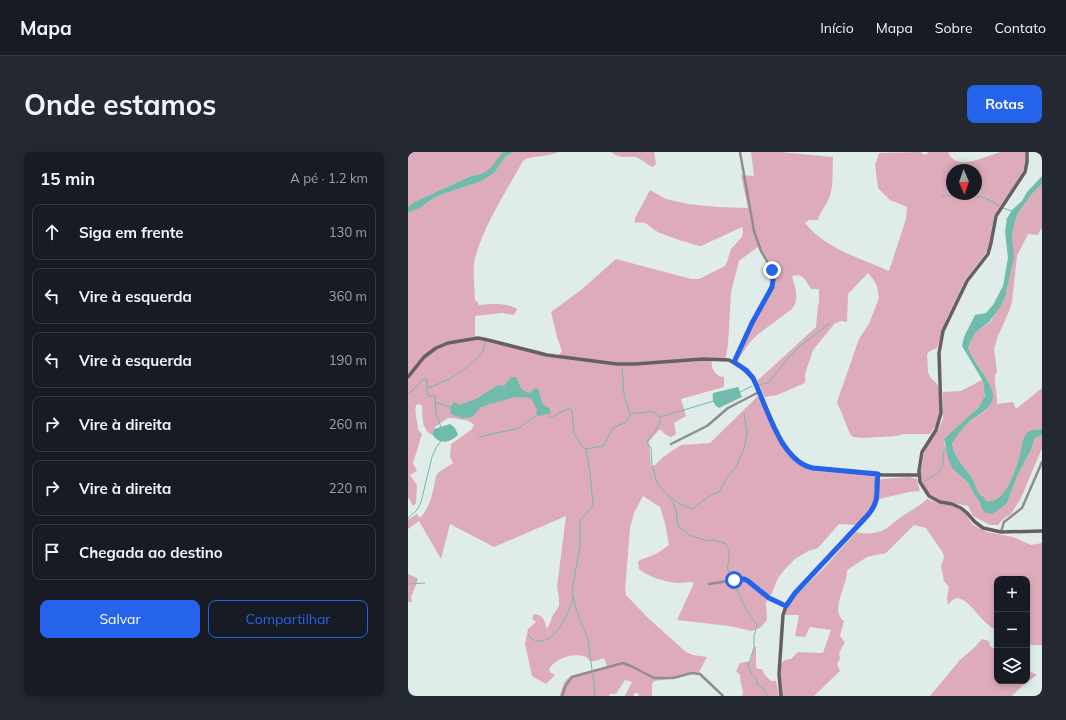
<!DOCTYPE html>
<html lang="pt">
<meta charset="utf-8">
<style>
:root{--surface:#171b24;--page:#242831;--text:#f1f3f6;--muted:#9ea1a6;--line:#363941;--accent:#2563eb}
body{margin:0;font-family:Mulish,sans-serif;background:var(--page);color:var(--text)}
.controls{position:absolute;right:12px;bottom:12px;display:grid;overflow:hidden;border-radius:8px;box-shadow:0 2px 6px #0003}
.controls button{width:36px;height:36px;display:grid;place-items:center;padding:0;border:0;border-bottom:1px solid var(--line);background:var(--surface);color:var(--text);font:20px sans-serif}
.compass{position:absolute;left:538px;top:12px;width:36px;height:36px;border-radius:50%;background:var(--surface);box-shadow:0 2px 6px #0003;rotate:178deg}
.stop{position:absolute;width:12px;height:12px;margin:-9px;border:3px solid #2563eb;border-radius:50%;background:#fff}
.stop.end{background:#2563eb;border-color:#fff;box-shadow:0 1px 4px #0008}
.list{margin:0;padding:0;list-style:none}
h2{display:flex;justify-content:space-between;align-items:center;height:52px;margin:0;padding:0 16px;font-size:17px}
h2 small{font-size:13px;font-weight:400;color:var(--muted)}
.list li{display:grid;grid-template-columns:26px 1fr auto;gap:12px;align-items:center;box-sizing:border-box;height:56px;margin:0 8px 8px;padding:0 8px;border:1px solid var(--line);border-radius:8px}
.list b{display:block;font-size:15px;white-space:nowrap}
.list em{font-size:13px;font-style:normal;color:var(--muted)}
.actions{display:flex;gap:8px;padding:12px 16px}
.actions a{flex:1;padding:9px 0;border:1px solid var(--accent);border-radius:8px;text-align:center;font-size:14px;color:var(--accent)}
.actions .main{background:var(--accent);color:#fff}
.icon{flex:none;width:22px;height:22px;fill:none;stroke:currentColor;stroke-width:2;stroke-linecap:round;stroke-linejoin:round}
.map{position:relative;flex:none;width:634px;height:544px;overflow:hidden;border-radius:8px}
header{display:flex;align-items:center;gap:24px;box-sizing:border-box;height:56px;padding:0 20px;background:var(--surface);border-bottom:1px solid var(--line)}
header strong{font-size:19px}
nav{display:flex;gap:22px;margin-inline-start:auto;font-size:14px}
.intro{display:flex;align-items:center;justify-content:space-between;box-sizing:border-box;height:96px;padding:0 24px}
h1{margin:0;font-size:28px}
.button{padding:10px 18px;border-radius:8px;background:var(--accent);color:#fff;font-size:14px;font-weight:700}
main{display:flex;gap:24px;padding:0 24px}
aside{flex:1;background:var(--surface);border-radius:8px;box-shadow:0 2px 6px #0003}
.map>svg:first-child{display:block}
</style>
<header>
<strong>Mapa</strong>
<nav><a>Início</a><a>Mapa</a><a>Sobre</a><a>Contato</a></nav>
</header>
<div class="intro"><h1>Onde estamos</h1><a class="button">Rotas</a></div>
<main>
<aside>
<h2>15 min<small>A pé · 1.2 km</small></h2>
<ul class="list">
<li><svg class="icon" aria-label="ahead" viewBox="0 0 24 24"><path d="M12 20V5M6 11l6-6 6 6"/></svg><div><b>Siga em frente</b></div><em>130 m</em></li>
<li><svg class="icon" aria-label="left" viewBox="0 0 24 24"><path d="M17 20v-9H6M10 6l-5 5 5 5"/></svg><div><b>Vire à esquerda</b></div><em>360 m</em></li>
<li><svg class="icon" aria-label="left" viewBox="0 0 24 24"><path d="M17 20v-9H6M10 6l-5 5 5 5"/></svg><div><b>Vire à esquerda</b></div><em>190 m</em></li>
<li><svg class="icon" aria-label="right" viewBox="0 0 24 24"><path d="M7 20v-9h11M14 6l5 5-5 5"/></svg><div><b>Vire à direita</b></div><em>260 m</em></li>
<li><svg class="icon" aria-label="right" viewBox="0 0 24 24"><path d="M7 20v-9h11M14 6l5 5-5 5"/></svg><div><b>Vire à direita</b></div><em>220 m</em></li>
<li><svg class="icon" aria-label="arrive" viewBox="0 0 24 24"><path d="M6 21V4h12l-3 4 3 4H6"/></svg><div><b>Chegada ao destino</b></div></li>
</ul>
<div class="actions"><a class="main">Salvar</a><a>Compartilhar</a></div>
</aside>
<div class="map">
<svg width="634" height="544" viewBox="0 0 634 544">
<rect width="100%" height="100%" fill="#dfece9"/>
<g fill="#ddabba" fill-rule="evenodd">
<path d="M0,0H95L79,20L73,23L63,24L54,28L0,55Z"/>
<path d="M105,0H150C138,6 125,2 115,9C98,40 77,71 67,106C64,118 67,137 67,149H69L71,153C84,152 97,150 109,157L106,163L94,161L67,164V188L74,187L150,204L154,199L149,185L143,160L173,138L208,107L283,127H291L317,114L319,110L323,97L334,85L335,79L334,75L293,94C288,94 256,83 250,80C239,75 242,69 227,71V66L242,38L258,47L280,52L309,55L340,56L333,23L346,24L343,0H372L425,5C424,17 426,32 422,43C420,52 411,61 410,68H401L397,71C418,97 452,106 481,119L498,67L499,55L482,48L470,36L467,13L471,1L512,0L517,3L521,0H540C549,22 580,2 594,0C601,0 609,0 617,0V13L613,24L586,63L580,98L557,128L538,168L529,196L522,199L519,202L520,220L522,225L529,232L531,236L532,260L528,273L522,282H495L488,284L455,286L445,285L442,282L434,262L429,250L451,187L461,172L471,146L469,134L465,127L460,121L440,142L439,170L434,169L427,171L405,198L397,222V231L369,243L357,245L349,229L408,175L410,153L411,152V137H403L396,126L391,123L384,124C387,136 392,146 384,157L349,183L342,190L329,209H328L340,181L363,139L366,131L365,121L351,94L331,109L323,140L320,193L317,209L304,208C302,216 308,225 316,225V235L273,247L278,264L266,271L268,282L263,285L258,283L253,278H251L241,289L243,314L247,313L255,305L273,293L302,291L350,244L359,265L363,266L375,292L396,313L406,316H426L445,319L469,324C466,330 468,336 467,343C466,355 456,365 449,373L431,372L410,396L400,399L387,407L377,417L370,426L364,441L360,445L358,452L359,468L352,476L344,479L321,474L269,468L286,431C281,429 276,431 270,431C257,430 241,425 231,417L230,410L232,408L248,402L261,393L257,371L252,355L235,344L226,361L222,376L217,438L218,443L240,466L278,500L285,503L299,505L290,522H282L269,526L246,529L244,532V544H231L230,541H227L225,544H217L224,530L217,528L208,542H202L201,544H152C154,536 155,529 163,524L199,514L196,506C192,507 187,510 183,509C180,508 181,507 178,505C165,500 148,506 141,517L142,520L147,523L138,532L124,524L117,492L120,477L128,470L124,467L126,462C134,463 137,467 138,475L140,476L144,465L151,454V446L149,435L158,364L86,395L42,372L33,407L11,369L0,377V366L1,367L9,362L12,366C23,355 25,339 28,324L31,320L45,311L42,305L43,292L63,278L66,273L61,269L45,266H40L27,275L23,283C13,274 15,266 14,254L12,252L8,253C6,261 10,270 10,278L14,282L5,311L9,319L2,323L9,333L8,351L5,354L0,345V61L12,56L21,49L32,43L74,29L87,20L97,5ZM544,18H568V42H544Z"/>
<path d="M203,0H246L248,12L245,15C239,13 234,7 228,5C219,4 211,7 203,0Z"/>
<path d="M634,32V75L630,83L620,82L609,104L604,150L602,157L590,184L586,197L589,219C584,229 590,241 589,252L605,250L608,257L634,236V277C628,278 621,278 617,284C614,288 614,296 612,302C608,316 598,352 579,349C570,344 569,337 565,328C558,315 547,308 544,292C547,285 554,277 559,272C569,263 589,256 584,239C579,223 566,211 560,195L567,181L582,170L591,157L597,146L605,110L604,83L607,69L610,61L623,43Z"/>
<path d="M574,228C576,234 578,241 576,247C572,256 548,277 540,283L536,287V291L544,316L560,331L567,344L579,357L591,358L599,351L610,322L623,298L627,286L634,283V296L613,346L603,362L595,367L590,373H582L565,364L560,354L529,348L518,339L512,325L517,297L530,278L535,267V240L553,239Z"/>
<path d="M501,325L509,327L510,333L512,339L501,340L471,347V329L473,327Z"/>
<path d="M519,347L533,352L547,354L556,360L565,373L579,380L605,385L623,393L634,391V493H624L619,491V427H589V478C571,473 555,430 540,453L539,446L541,435L536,429L533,414L536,406L535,401L518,376L506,373L478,401L459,405L439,418C440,433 421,458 436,469L432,484L437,490L431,501L432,507L429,512L432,519L406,544H374L372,514C375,508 377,508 383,507L390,500L415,501L423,478L402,475L397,485L387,484L391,463H375L383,448L416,416L448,380C456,382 466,382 473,379C481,376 488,368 496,363C504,358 512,354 519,347Z"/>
<path d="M0,422L9,426L10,428L3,445L4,450H0Z"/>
<path d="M574,487L581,489L582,494L589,499V529H619V518L629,523L615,533L604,544H522L552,508L568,494Z"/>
<path d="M346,495H348V515L350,517H354L357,523L363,529H368L371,544H333L335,543C335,536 332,531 332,523L328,519L332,511L342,509C345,505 343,500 346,495Z"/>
</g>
<g fill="#70bbac">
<path d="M95,0H105L97,5L87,20L74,29L32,43L21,49L12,56L0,61V55L7,50L63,24C83,22 83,13 95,0Z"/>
<path d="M634,24V32L623,43L610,61L607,69L604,83L606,106L597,146L591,157L581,170L567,181L560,195C565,210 578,222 584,238C590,256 569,262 559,272C554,277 547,286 544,292C547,308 558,315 565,328C569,336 570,344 579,349C598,352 608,316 612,302C614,295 614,286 619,281C623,277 629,278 634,277V283L627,286L623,298L610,322L599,351L592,357L587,358L577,355L567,344L560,331L544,316L540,306L536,287L540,283L570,256L577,244L575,230L572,224L554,194L556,185L567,163L578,161L585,153L595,134L600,106L597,80L599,66L605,57L614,49L619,40Z"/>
<path d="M103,225H108C113,234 111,239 123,241L126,236L130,237L135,253L141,256L143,261L131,264L128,261L129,258L123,246L107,245L79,253L73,255L64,265L54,266L43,262C42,257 42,254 46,250L51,253L68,247L90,233L96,234Z"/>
<path d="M330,235L334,245L311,256C305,252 304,248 305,241Z"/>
<path d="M42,272L47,276L50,283C42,291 31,293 24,282L26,277Z"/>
</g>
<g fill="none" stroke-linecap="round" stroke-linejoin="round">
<g stroke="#70bbac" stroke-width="1">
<path d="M534,44C555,43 573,40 591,54"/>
<path d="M595,56L604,59"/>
<path d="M214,216L216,242L222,262"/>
<path d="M350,233L360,231L381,205L392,194L421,172"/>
<path d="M19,236C42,229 55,220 72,203L75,199L77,190"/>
<path d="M332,240L344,234"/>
<path d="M0,241L5,238L14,228L19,227V242L21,244H27L28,262L33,275"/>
<path d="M27,249L29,251L43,255"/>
<path d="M141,263L142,266L159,257H163L164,259L166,282L171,289L174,295L178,297L195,294L205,276L218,270L223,262L227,261H236L242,259C265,265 242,282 239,291L243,296L244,312L249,331L265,350L268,357L270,375L276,378L281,383L300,389L305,388L317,391L321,398V410L319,415L324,427"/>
<path d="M252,265L306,249"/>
<path d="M71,285L111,276L130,262"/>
<path d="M178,298L182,320L185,353L183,356L174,366L172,371V394L164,439L168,457L180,487L184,518"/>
<path d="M516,330L530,321L535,314V300L538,298"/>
<path d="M263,345L272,352L284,357L300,345L312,339L318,327L329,314L336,297L339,281L336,261"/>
<path d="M0,366L9,358L13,350L24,305L28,296L33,289"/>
<path d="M325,430C329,439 334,448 338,457C340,462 346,467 349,473L346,484V496L340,514L343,521L348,526L349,532L355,536L360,544"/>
<path d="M0,432L17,431"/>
<path d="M120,483C123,486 126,489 131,489C149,490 161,460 165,446"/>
<path d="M185,522L187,544"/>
</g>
<path stroke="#70bbac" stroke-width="5.5" d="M574,347L576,355L578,358L583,359L590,355"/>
<g stroke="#918c8d" stroke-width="2.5">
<path d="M326,210L344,171L362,138L365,128L363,116L353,99L346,79L332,0"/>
<path d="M263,292L299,274L320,256L351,240"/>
<path d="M593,380L596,370L614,356L634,310"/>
<path d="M301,432L326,428H338L361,446L378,454"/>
<path d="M154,544L158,533L164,525L215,511L223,514L246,526H265L284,521L292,522L315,544"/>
</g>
<g stroke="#676062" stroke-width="3.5">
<path d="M619,0V10L617,20L588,64L583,91L580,102L559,129L535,179L531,201L533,261L528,278L514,300L511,319L512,330L521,344L532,350L544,352L553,356L559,361L567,370L575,376L593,380L634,379"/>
<path d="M0,225L16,205L28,196L40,191L70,186L80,188L139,203L209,212H227L295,207L321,208L333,215L345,226L374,292L393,312L405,316L475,323H511"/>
<path d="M373,544L371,522L375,463L378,454L387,441L462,360L469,347L470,322"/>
</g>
</g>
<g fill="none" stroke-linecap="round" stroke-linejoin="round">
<path stroke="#2563eb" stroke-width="5" d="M326,428L336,427L340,429L361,446L378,454L387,441L460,363C473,347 467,341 470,322L405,316C372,310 358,252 345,226L338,218L326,210L344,171L364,135L365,128L364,118"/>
</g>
</svg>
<div class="controls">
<button>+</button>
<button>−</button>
<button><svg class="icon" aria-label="layers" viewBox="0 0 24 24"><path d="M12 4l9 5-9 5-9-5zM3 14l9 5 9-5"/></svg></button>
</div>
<svg class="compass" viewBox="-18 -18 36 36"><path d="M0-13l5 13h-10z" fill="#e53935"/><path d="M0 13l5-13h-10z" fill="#9ea1a6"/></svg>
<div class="stop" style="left:326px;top:428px"></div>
<div class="stop end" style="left:364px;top:118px"></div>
</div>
</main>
